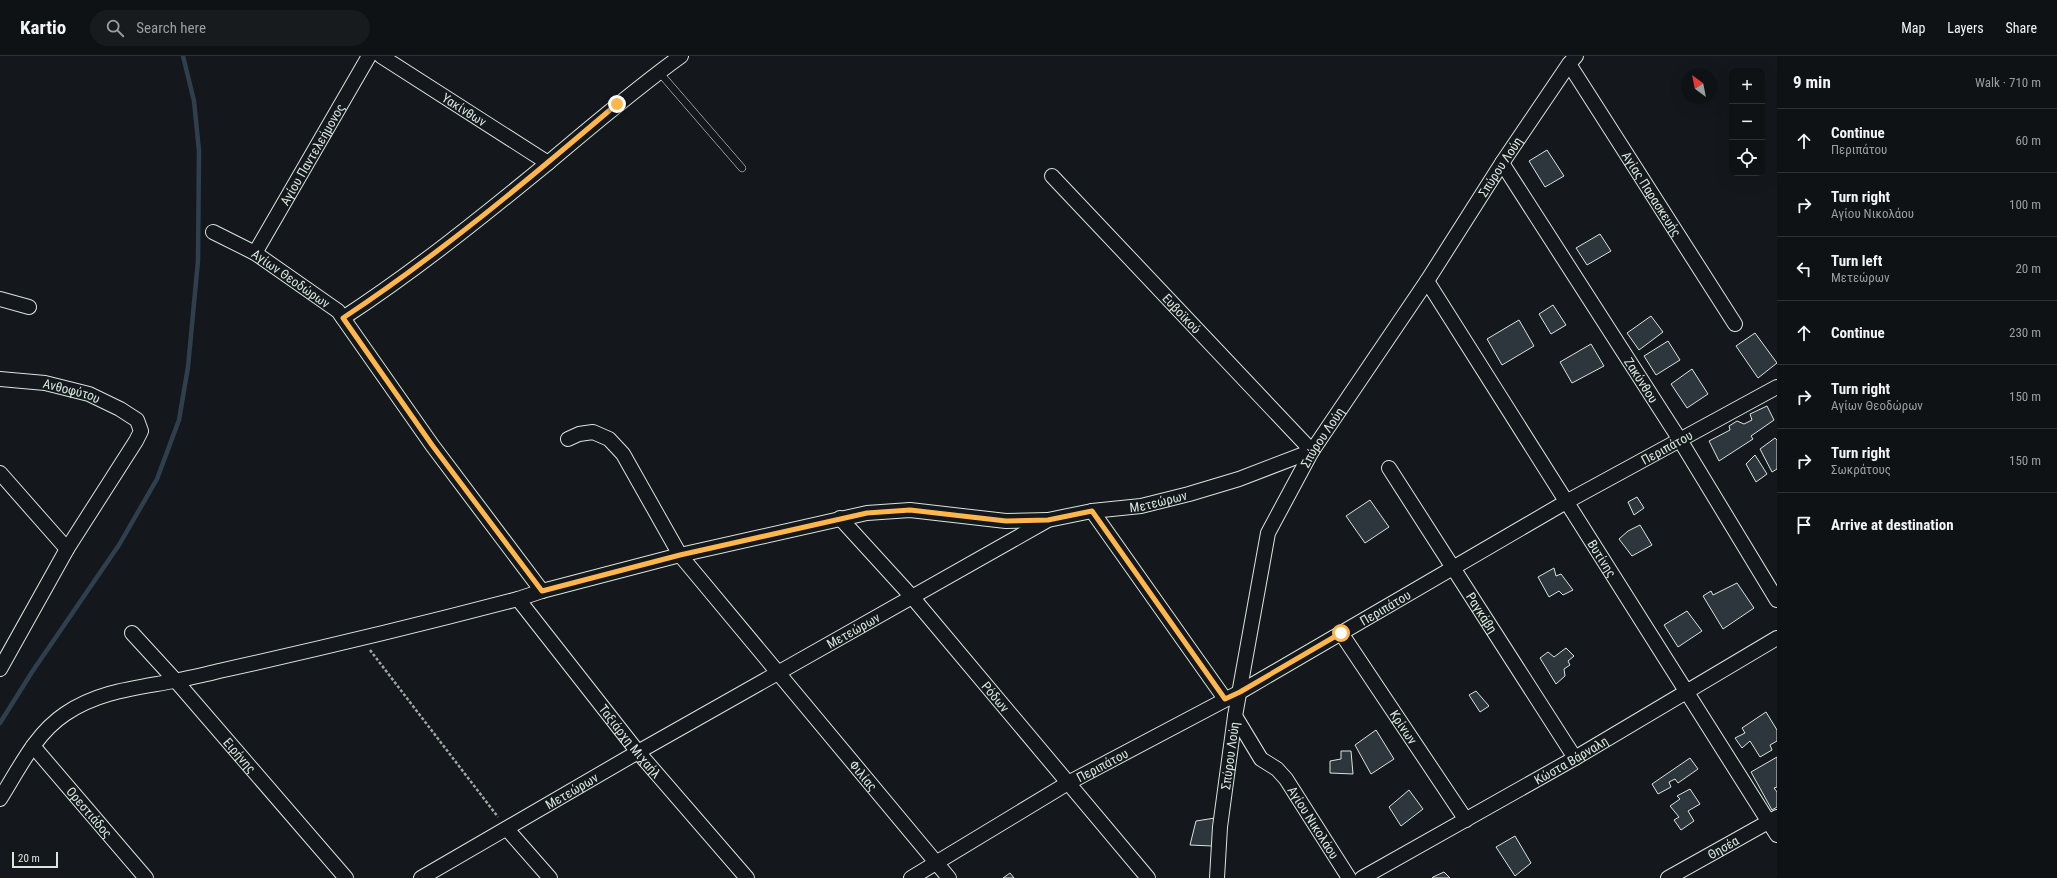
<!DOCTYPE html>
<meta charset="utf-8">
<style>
:root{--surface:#0f1215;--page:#181b1e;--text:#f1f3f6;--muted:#9b9ea0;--line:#2f3234}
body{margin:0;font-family:"Roboto Condensed",sans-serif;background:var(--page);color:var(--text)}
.controls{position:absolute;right:12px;top:12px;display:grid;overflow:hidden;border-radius:8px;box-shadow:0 4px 16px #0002}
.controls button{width:36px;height:36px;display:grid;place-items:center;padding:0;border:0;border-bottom:1px solid var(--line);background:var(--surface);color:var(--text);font:20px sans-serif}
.compass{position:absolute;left:1681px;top:12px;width:36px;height:36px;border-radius:50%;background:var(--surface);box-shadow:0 4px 16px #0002;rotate:328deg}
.scale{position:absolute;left:12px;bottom:10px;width:46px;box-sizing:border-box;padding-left:4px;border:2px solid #d8e6dc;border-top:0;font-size:11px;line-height:14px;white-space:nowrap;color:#d8e6dc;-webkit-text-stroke:3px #14181c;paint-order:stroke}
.stop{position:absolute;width:12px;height:12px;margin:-9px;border:3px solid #ffb74d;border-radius:50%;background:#fff}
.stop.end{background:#ffb74d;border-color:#fff;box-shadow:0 1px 4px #0008}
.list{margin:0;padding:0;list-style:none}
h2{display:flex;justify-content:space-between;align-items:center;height:52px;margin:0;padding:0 16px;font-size:17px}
h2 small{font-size:13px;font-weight:400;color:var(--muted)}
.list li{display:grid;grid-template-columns:26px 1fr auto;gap:12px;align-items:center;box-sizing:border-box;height:64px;padding:0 16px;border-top:1px solid var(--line)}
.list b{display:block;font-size:15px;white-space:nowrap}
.list p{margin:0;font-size:13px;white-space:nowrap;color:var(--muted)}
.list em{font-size:13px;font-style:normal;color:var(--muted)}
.icon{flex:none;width:22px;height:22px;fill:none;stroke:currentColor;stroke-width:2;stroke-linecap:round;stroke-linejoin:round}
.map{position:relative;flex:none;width:1777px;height:822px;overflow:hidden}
header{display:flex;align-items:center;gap:24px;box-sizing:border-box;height:56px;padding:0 20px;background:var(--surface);border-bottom:1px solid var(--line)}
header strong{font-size:19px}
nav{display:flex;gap:22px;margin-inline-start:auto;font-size:14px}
.search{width:280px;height:36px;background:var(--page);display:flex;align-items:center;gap:10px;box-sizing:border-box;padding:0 14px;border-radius:22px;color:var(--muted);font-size:15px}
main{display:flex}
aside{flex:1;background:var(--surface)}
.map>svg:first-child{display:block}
</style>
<header>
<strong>Kartio</strong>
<div class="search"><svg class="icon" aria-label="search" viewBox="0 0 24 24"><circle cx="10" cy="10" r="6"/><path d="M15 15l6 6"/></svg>Search here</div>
<nav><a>Map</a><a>Layers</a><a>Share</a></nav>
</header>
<main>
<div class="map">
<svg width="1777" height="822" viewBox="0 0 1777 822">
<rect width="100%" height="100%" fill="#14181c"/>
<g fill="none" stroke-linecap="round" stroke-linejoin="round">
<path stroke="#2f3f4d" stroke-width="4.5" d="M0,667L32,616L119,489L157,423L179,364L188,311L198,205L199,95L194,45L183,0"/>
</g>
<g fill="#2c363c" stroke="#d8e6dc">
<path d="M1547,94L1564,120L1545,131L1529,105Z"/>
<path d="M1600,178L1611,195L1587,209L1576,192Z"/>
<path d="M1553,249L1566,269L1551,278L1539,258Z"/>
<path d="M1651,260L1663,276L1639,294L1627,277Z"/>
<path d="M1519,264L1534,290L1502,309L1487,283Z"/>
<path d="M1755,277L1777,307L1758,322L1736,290Z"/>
<path d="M1668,285L1680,304L1656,319L1644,300Z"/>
<path d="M1591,288L1604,310L1572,327L1560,306Z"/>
<path d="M1692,313L1708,338L1687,352L1671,328Z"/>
<path d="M1767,350L1774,364L1751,380L1753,383L1719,405L1709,385L1730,374L1729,370L1737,365L1744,368L1752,364L1750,358Z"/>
<path d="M1775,382L1777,384V413L1772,416L1760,393Z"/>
<path d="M1755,399L1767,418L1756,426L1746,408Z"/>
<path d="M1637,441L1644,452L1634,459L1628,446Z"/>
<path d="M1370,444L1389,471L1365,487L1346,460Z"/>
<path d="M1640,469L1652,489L1632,500L1619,483L1628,475Z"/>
<path d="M1554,512L1556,520L1561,518L1573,534L1563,539L1559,535L1549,541L1538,521Z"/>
<path d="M1737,527L1754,552L1723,573L1703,540L1711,535L1713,539Z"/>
<path d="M1687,555L1702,575L1678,591L1664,569Z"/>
<path d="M1566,592L1574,600L1568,605L1570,609L1564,613L1565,620L1556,628L1540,602L1548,596L1554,601Z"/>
<path d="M1476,635L1489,650L1480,656L1469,639Z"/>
<path d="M1766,656L1777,674V685L1770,689L1772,694L1760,701L1750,685L1742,692L1735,682L1745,677L1742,672Z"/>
<path d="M1376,674L1394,703L1371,718L1355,689Z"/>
<path d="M1341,695H1351L1353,718L1330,717V705L1341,703Z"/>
<path d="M1777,701V731L1774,732L1777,736V751L1772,754L1751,716Z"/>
<path d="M1690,702L1698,713L1678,727L1675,723L1669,726L1671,731L1658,738L1652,728Z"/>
<path d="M1690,733L1700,748L1688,755L1694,765L1681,774L1674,764L1679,761L1670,750L1680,743L1677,740Z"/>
<path d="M1409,734L1423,753L1401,770L1389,751Z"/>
<path d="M1215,762L1212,790L1190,789L1196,765Z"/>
<path d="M1515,780L1531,807L1515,820L1496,791Z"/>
<path d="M1444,816L1450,822H1432L1433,821Z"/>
<path d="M1010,817L1014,822H1003Z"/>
</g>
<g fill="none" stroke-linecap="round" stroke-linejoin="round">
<defs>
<path id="lane" d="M659,16L742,112"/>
<g id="street">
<path id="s1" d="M381,0L548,107"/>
<path id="s2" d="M1569,8L1735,268"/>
<path id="s3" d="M1502,107L1680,384L1777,544"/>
<path id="s4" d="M1052,120L1312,395"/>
<path id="s5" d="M213,176L255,197L338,255L432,389L542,535"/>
<path id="s6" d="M255,197L369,0"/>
<path id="s7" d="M1427,225L1777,779"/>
<path d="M0,243L29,251"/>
<path d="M343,262C415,215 482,161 549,106C592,70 635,33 681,0"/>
<path id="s8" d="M0,323L45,327L89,338L120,353L137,364L141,375L136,385L67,493L0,613"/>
<path id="s9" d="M568,383L579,378L593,376L609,383L623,398L680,499L949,822"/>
<path id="s10" d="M1389,412L1575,702"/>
<path d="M0,417L67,493"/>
<path d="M1092,455L1225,643"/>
<path id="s11" d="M840,462L913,542L1148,822"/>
<path id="s12" d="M518,543L638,696L747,822"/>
<path id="s13" d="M132,577L176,625L346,822"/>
<path id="s14" d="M1341,577L1466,764"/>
<path id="s15" d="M1235,660L1261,703L1277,713L1286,723L1349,822"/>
<path id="s16" d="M33,690L146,822"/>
<path d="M0,743C19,713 35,678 65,658C99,635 136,632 174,625C189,622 204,619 219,615C319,593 419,569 518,543L542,535L680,499L867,457L910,454L1006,465L1048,464"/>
<path d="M507,773L550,822"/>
<path id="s17" d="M421,822L638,696L1048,464L1092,455L1141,450L1189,438L1239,423L1312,395"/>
<path id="s18" d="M911,822L1068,727L1240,636L1566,446L1777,331"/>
<path id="s19" d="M1217,822L1220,771L1235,660L1268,477L1312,395L1427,225L1502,107L1569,8L1576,0"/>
<path id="s20" d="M1362,822L1575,702L1777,582"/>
<path id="s21" d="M1668,822L1777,761"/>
</g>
</defs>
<use href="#lane" stroke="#d8e6dc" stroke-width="8"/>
<use href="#street" stroke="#d8e6dc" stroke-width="16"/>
<path stroke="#9da8a2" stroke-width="2.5" stroke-dasharray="3 2" stroke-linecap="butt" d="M370,594L498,761"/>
<use href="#lane" stroke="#14181c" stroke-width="7"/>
<use href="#street" stroke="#14181c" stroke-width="14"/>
</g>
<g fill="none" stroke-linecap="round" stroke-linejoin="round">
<path stroke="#ffb74d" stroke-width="5" d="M617,48C529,123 440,198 343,262L432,389L542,535L680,499L867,457L910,454L1006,465L1048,464L1092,455L1225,643L1240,636L1341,577"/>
</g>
<g text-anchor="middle" stroke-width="3" stroke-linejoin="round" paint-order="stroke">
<g font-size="13" fill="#d8e6dc" stroke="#14181c">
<text dy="5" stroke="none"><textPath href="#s1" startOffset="99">Υακίνθων</textPath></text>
<text dy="5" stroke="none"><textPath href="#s6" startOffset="114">Αγίου Παντελεήμονος</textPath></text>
<text dy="5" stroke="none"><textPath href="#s19" startOffset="783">Σπύρου Λούη</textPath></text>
<text dy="5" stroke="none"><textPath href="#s2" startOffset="154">Αγίας Παρασκευής</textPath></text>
<text dy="5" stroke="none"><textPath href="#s5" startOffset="91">Αγίων Θεοδώρων</textPath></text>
<text dy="5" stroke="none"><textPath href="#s4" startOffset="189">Ευβοϊκού</textPath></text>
<text dy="5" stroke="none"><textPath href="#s3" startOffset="258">Ζακύνθου</textPath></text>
<text dy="5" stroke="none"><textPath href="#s8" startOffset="73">Ανθοφύτου</textPath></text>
<text dy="5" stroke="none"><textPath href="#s19" startOffset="459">Σπύρου Λούη</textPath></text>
<text dy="5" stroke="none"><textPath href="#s18" startOffset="870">Περιπάτου</textPath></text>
<text dy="5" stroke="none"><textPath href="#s17" startOffset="834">Μετεώρων</textPath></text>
<text dy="5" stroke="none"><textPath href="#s7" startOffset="328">Βυτίνης</textPath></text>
<text dy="5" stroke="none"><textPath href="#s18" startOffset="546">Περιπάτου</textPath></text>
<text dy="5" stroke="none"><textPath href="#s10" startOffset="172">Ραγκάβη</textPath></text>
<text dy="5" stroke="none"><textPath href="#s17" startOffset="498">Μετεώρων</textPath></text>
<text dy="5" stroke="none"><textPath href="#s11" startOffset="237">Ρόδων</textPath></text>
<text dy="5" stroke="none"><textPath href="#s14" startOffset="113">Κρίνων</textPath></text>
<text dy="5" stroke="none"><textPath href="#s12" startOffset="181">Ταξιάρχη Μιχαήλ</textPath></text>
<text dy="5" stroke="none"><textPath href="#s13" startOffset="163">Ειρήνης</textPath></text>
<text dy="5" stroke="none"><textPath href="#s19" startOffset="123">Σπύρου Λούη</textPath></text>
<text dy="5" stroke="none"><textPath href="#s20" startOffset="240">Κώστα Βάρναλη</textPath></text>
<text dy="5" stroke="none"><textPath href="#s18" startOffset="222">Περιπάτου</textPath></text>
<text dy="5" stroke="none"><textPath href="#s9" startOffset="467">Φιλίας</textPath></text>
<text dy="5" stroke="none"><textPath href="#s17" startOffset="174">Μετεώρων</textPath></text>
<text dy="5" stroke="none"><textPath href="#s16" startOffset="87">Ορεστιάδος</textPath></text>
<text dy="5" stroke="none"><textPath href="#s15" startOffset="134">Αγίου Νικολάου</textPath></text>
<text dy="5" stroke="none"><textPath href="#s21" startOffset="63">Θησέα</textPath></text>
</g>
</g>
</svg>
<div class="controls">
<button>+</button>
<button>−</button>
<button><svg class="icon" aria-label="locate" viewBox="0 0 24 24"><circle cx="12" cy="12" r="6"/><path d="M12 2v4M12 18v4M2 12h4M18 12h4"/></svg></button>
</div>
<svg class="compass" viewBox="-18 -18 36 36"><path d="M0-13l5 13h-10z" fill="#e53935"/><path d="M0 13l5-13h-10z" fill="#9b9ea0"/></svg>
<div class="scale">20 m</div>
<div class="stop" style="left:1341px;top:577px"></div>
<div class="stop end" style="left:617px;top:48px"></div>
</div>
<aside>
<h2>9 min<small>Walk · 710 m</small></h2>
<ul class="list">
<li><svg class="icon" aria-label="ahead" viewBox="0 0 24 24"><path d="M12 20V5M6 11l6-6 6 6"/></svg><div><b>Continue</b><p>Περιπάτου</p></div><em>60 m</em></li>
<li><svg class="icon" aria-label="right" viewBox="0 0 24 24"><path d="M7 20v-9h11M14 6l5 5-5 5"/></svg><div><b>Turn right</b><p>Αγίου Νικολάου</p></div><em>100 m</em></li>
<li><svg class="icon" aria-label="left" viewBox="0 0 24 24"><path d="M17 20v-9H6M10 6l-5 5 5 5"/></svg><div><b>Turn left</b><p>Μετεώρων</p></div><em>20 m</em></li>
<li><svg class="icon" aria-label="ahead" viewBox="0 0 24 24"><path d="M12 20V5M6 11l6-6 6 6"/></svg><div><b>Continue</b></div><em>230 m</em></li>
<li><svg class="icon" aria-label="right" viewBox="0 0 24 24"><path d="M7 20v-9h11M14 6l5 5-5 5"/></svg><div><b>Turn right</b><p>Αγίων Θεοδώρων</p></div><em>150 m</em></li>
<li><svg class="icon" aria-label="right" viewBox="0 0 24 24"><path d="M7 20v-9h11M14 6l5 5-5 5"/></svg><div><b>Turn right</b><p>Σωκράτους</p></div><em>150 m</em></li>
<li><svg class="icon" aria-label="arrive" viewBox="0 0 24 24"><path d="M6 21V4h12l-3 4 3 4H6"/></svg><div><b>Arrive at destination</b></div></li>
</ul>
</aside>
</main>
